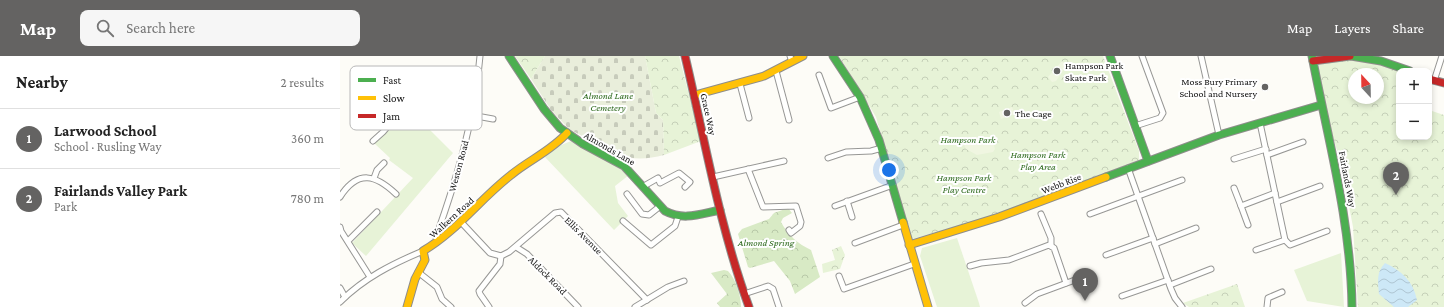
<!DOCTYPE html>
<meta charset="utf-8">
<style>
:root{--surface:#fff;--page:#f6f6f6;--text:#222;--muted:#767676;--line:#e0e0e0;--accent:#646362}
body{margin:0;font-family:"Crimson Pro",serif;background:var(--page);color:var(--text)}
.controls{position:absolute;right:12px;top:12px;display:grid;overflow:hidden;border-radius:8px;box-shadow:0 2px 6px #0003}
.controls button{width:36px;height:36px;display:grid;place-items:center;padding:0;border:0;border-bottom:1px solid var(--line);background:var(--surface);color:var(--text);font:20px sans-serif}
.compass{position:absolute;left:1008px;top:12px;width:36px;height:36px;border-radius:50%;background:var(--surface);box-shadow:0 2px 6px #0003;rotate:338deg}
.you{position:absolute;left:549px;top:114px;width:14px;height:14px;margin:-10px;border:3px solid #fff;border-radius:50%;background:#1a73e8;box-shadow:0 0 0 6px #1a73e833}
.badge{display:grid;place-items:center;width:26px;height:26px;border-radius:50%;background:var(--accent);color:#fff;font-size:13px;font-weight:700}
.pin{position:absolute;translate:-50% -33px;filter:drop-shadow(0 1px 2px #0008)}
.pin::after{content:'';position:absolute;top:21px;width:14px;height:12px;background:inherit;clip-path:polygon(0 0,100% 0,50% 100%)}
.list{margin:0;padding:0;list-style:none}
h2{display:flex;justify-content:space-between;align-items:center;height:52px;margin:0;padding:0 16px;font-size:17px}
h2 small{font-size:13px;font-weight:400;color:var(--muted)}
.list li{display:grid;grid-template-columns:26px 1fr auto;gap:12px;align-items:center;box-sizing:border-box;height:60px;padding:0 16px;border-top:1px solid var(--line)}
.list b{display:block;font-size:15px;white-space:nowrap}
.list p{margin:0;font-size:13px;white-space:nowrap;color:var(--muted)}
.list em{font-size:13px;font-style:normal;color:var(--muted)}
.icon{flex:none;width:22px;height:22px;fill:none;stroke:currentColor;stroke-width:2;stroke-linecap:round;stroke-linejoin:round}
.map{position:relative;flex:none;width:1104px;height:251px;overflow:hidden}
header{display:flex;align-items:center;gap:24px;box-sizing:border-box;height:56px;padding:0 20px;background:var(--accent);color:#fff}
header strong{font-size:19px}
nav{display:flex;gap:22px;margin-inline-start:auto;font-size:14px}
.search{width:280px;height:36px;background:var(--page);display:flex;align-items:center;gap:10px;box-sizing:border-box;padding:0 14px;border-radius:8px;color:var(--muted);font-size:15px}
main{display:flex}
aside{flex:1;background:var(--surface)}
.map>svg:first-child{display:block}
</style>
<header>
<strong>Map</strong>
<div class="search"><svg class="icon" aria-label="search" viewBox="0 0 24 24"><circle cx="10" cy="10" r="6"/><path d="M15 15l6 6"/></svg>Search here</div>
<nav><a>Map</a><a>Layers</a><a>Share</a></nav>
</header>
<main>
<aside>
<h2>Nearby<small>2 results</small></h2>
<ul class="list">
<li><span class="badge">1</span><div><b>Larwood School</b><p>School · Rusling Way</p></div><em>360 m</em></li>
<li><span class="badge">2</span><div><b>Fairlands Valley Park</b><p>Park</p></div><em>780 m</em></li>
</ul>
</aside>
<div class="map">
<svg width="1104" height="251" viewBox="0 0 1104 251">
<defs>
<pattern id="forest-crowns" width="20" height="18" patternUnits="userSpaceOnUse"><rect width="20" height="18" fill="#d8eac5"/><path d="M2 6a3 3 0 1 1 6 0M12 15a3 3 0 1 1 6 0" fill="none" stroke="#b8c8a8"/></pattern>
<pattern id="cemetery-stones" width="16" height="16" patternUnits="userSpaceOnUse"><rect width="16" height="16" fill="#e9eedb"/><path d="M2 7V4a2 2 0 0 1 4 0v3zM10 15v-3a2 2 0 0 1 4 0v3z" fill="#c7cbbb"/></pattern>
<pattern id="park-crowns" width="20" height="18" patternUnits="userSpaceOnUse"><rect width="20" height="18" fill="#e7f3d7"/><path d="M2 6a3 3 0 1 1 6 0M12 15a3 3 0 1 1 6 0" fill="none" stroke="#c5cfb8"/></pattern>
<pattern id="water-waves" width="16" height="10" patternUnits="userSpaceOnUse"><rect width="16" height="10" fill="#cde8f7"/><path d="M0 5q4-4 8 0t8 0" fill="none" stroke="#afc6d3"/></pattern>
</defs>
<rect width="100%" height="100%" fill="#fdfcf7"/>
<g fill="#e7f3d7">
<path d="M57,64L62,69L90,74L113,97L26,200L12,187L73,122L49,104L50,102L34,87Z"/>
<path d="M231,85L258,98L289,119L275,130L278,147L288,160L274,174L205,101L219,90Z"/>
<path d="M617,182L639,247L640,251H597L580,200L582,192Z"/>
<path d="M1001,197L1004,251L967,245L954,214Z"/>
</g>
<g fill="url(#forest-crowns)">
<path d="M448,152L452,157L443,162L441,166C448,179 458,188 471,194L480,221L455,238L450,225L434,205L410,212L408,211L398,178L402,173L429,163L434,157Z"/>
<path d="M384,214L388,215C396,223 401,240 401,251H380L377,247L387,238L371,217Z"/>
</g>
<path fill="url(#cemetery-stones)" d="M205,0H305L316,57L323,64L324,99C308,103 295,104 278,99L229,73L211,54L191,23Z"/>
<g fill="url(#park-crowns)" fill-rule="evenodd">
<path d="M175,0H205L191,23Z"/>
<path d="M305,0H339L361,85L324,99L323,64L316,57Z"/>
<path d="M499,0H763L799,95V104L659,158L572,183L536,61Z"/>
<path d="M1010,2L1050,10L1062,15H1059V81H1089V54L1104,59V251H1018L1013,171L1001,108L984,51L977,13L979,9ZM1014,18H1038V42H1014Z"/>
<path d="M501,190L505,199L500,213L483,217L482,208L495,204L492,194Z"/>
<path d="M897,228L905,251H849L843,247Z"/>
</g>
<g fill="#f0f6e1">
<path d="M722,5L727,9L716,25L712,26L708,21Z"/>
<path d="M672,51L675,58L661,63L659,56Z"/>
<path d="M628,81L652,82L655,93L653,96L637,99L626,93L623,86Z"/>
</g>
<path fill="url(#water-waves)" d="M1045,207C1062,215 1073,225 1077,244L1068,251H1054L1039,238C1038,226 1036,216 1045,207Z"/>
<g fill="none" stroke-linecap="round" stroke-linejoin="round">
<defs>
<g id="street">
<path d="M450,0L452,6"/>
<path d="M861,0L879,79"/>
<path d="M436,15L449,64"/>
<path d="M479,19L491,52L520,41"/>
<path d="M1094,25L1102,0"/>
<path d="M400,28L409,62"/>
<path d="M78,51L80,39L83,34"/>
<path d="M47,53L55,61"/>
<path d="M131,59L153,63"/>
<path d="M795,70L820,62L823,57L802,0"/>
<path d="M33,85L43,76L66,49L130,62"/>
<path d="M927,99L963,86"/>
<path d="M488,102L506,96L531,95L542,92"/>
<path d="M894,103L926,93"/>
<path d="M788,112L831,233L835,242L842,251"/>
<path d="M408,113L423,151L456,150L461,166L460,170L451,177L449,174"/>
<path d="M373,121L444,105"/>
<path d="M34,122L37,114L44,107"/>
<path d="M304,130L318,122L320,127L339,117L350,126L345,131"/>
<path d="M894,132L901,150"/>
<path d="M287,138L302,158L309,159L319,151"/>
<path d="M0,141C18,113 36,119 56,138"/>
<path d="M507,145L512,161"/>
<path d="M937,146L980,130"/>
<path d="M495,150L553,129"/>
<path d="M701,158L711,182V190"/>
<path d="M750,158L842,124"/>
<path d="M283,165L311,189L335,170L338,161"/>
<path d="M121,166L150,197L161,200L169,196L215,157L221,156L307,244"/>
<path d="M908,169L901,150L935,137"/>
<path d="M0,171L1,175L30,221"/>
<path d="M96,181C117,122 135,62 140,0"/>
<path d="M945,184L950,189L987,175"/>
<path d="M8,185L37,156"/>
<path d="M515,187L563,169"/>
<path d="M815,188L856,172"/>
<path d="M176,191L187,198L238,251"/>
<path d="M916,194L945,184L920,67"/>
<path d="M766,199L813,182"/>
<path d="M630,210L641,207L669,204L709,189L714,192L726,227"/>
<path d="M78,216L97,231L102,243L111,251"/>
<path d="M499,220L504,233L574,208"/>
<path d="M830,229L871,213"/>
<path d="M0,232L5,241"/>
<path d="M404,238L428,230L433,233L439,251"/>
<path d="M782,240L828,224"/>
<path d="M0,246C24,222 52,208 83,195"/>
<path d="M685,247L697,238L743,221"/>
<path d="M149,251L140,238L139,235L160,208L161,200"/>
<path d="M295,251L328,231L344,225"/>
<path d="M927,251L928,242L942,236"/>
</g>
<g id="fast">
<path d="M169,0L204,53L220,72L243,88L284,110L325,155C344,165 360,158 380,154"/>
<path d="M493,0L520,41L539,84L563,166"/>
<path d="M770,0L808,105"/>
<path d="M972,0C988,84 1011,165 1012,251"/>
<path d="M1011,0L1041,5L1070,15"/>
<path d="M766,121L879,79L981,49"/>
</g>
<g id="slow">
<path d="M355,39L424,20L463,0"/>
<path d="M563,166L588,251"/>
<path d="M569,189L659,161L766,121"/>
<path d="M67,251L75,223L85,204L83,195C117,175 140,143 171,119C189,104 211,95 227,77"/>
</g>
<g id="jam">
<path d="M345,0C365,84 379,169 409,251"/>
<path d="M973,5L1010,0"/>
<path d="M1089,23L1104,27"/>
</g>
</defs>
<use href="#street" stroke="#979795" stroke-width="7"/>
<use href="#fast" stroke="#8e8d8b" stroke-width="9"/>
<use href="#slow" stroke="#8e8d8b" stroke-width="9"/>
<use href="#jam" stroke="#8e8d8b" stroke-width="9"/>
<use href="#street" stroke="#fffffe" stroke-width="5"/>
<use href="#fast" stroke="#4caf50" stroke-width="7"/>
<use href="#slow" stroke="#ffc107" stroke-width="7"/>
<use href="#jam" stroke="#c62828" stroke-width="7"/>
</g>
<g fill="#646362" stroke="#fff" stroke-width="1.5">
<circle cx="717" cy="15" r="4"/>
<circle cx="925" cy="31" r="4"/>
<circle cx="667" cy="57" r="4"/>
</g>
<g text-anchor="middle" stroke-width="4" stroke-linejoin="round" paint-order="stroke">
<g font-size="10" fill="#111" stroke="#fff" text-anchor="start">
<text x="725" y="13">Hampson Park<tspan x="725" dy="12">Skate Park</tspan></text>
<text x="917" y="29" text-anchor="end">Moss Bury Primary<tspan x="917" dy="12">School and Nursery</tspan></text>
<text x="675" y="61">The Cage</text>
</g>
<g font-size="10" font-style="italic" fill="#2f6b1f" stroke="#fff">
<text x="268" y="43">Almond Lane<tspan x="268" dy="12">Cemetery</tspan></text>
<text x="628" y="87">Hampson Park</text>
<text x="698" y="102">Hampson Park<tspan x="698" dy="12">Play Area</tspan></text>
<text x="624" y="125">Hampson Park<tspan x="624" dy="12">Play Centre</tspan></text>
<text x="426" y="190">Almond Spring</text>
</g>
<g font-size="10" fill="#111" stroke="#fff">
<text transform="translate(369 58) rotate(77)" y="4">Grace Way</text>
<text transform="translate(270 92) rotate(30)" y="4">Almonds Lane</text>
<text transform="translate(118 110) rotate(-75)" y="4">Weston Road</text>
<text transform="translate(1008 123) rotate(79)" y="4">Fairlands Way</text>
<text transform="translate(721 127) rotate(-21)" y="4">Webb Rise</text>
<text transform="translate(111 161) rotate(-42)" y="4">Walkern Road</text>
<text transform="translate(244 179) rotate(45)" y="4">Ellis Avenue</text>
<text transform="translate(208 219) rotate(45)" y="4">Aldock Road</text>
</g>
</g>
<rect x="10" y="10" width="132" height="64" rx="6" fill="#fff" stroke="#b8b8b8" stroke-width="1"/>
<rect x="18" y="22" width="18" height="4" fill="#4caf50"/>
<rect x="18" y="40" width="18" height="4" fill="#ffc107"/>
<rect x="18" y="58" width="18" height="4" fill="#c62828"/>
<g font-size="11" fill="#111">
<text x="43" y="28">Fast</text>
<text x="43" y="46">Slow</text>
<text x="43" y="64">Jam</text>
</g>
</svg>
<div class="controls">
<button>+</button>
<button>−</button>
</div>
<svg class="compass" viewBox="-18 -18 36 36"><path d="M0-13l5 13h-10z" fill="#e53935"/><path d="M0 13l5-13h-10z" fill="#767676"/></svg>
<div class="you"></div>
<div class="pin badge" style="left:745px;top:245px">1</div>
<div class="pin badge" style="left:1056px;top:139px">2</div>
</div>
</main>
